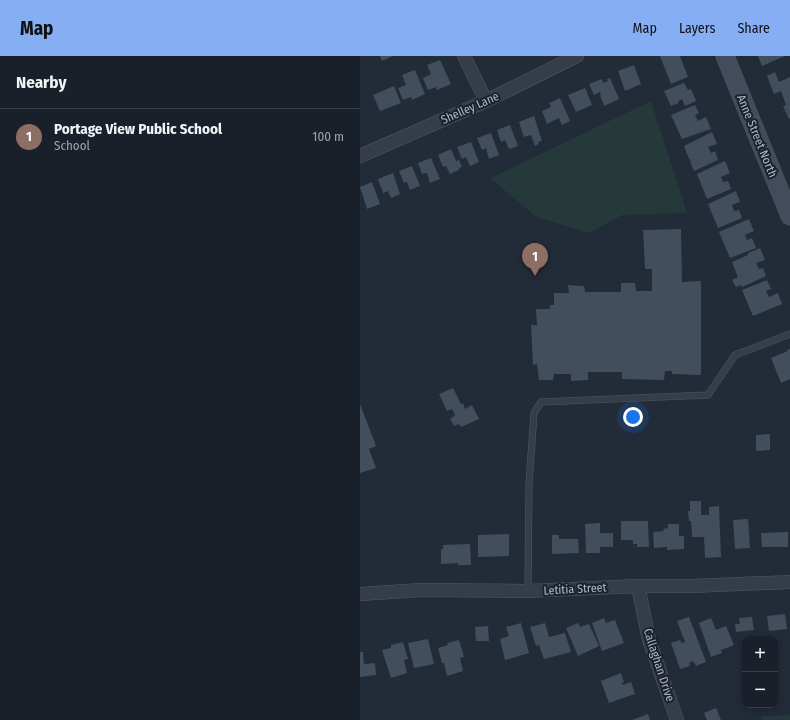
<!DOCTYPE html>
<meta charset="utf-8">
<style>
:root{--surface:#1a202a;--page:#232832;--text:#f1f3f6;--muted:#9fa3a8;--line:#383e47;--accent:#86aef4}
body{margin:0;font-family:"Fira Sans Condensed",sans-serif;background:var(--page);color:var(--text)}
.controls{position:absolute;right:12px;bottom:12px;display:grid;overflow:hidden;border-radius:8px;box-shadow:0 2px 10px #0003}
.controls button{width:36px;height:36px;display:grid;place-items:center;padding:0;border:0;border-bottom:1px solid var(--line);background:var(--surface);color:var(--text);font:20px sans-serif}
.you{position:absolute;left:273px;top:361px;width:14px;height:14px;margin:-10px;border:3px solid #fff;border-radius:50%;background:#1a73e8;box-shadow:0 0 0 6px #1a73e833}
.badge{display:grid;place-items:center;width:26px;height:26px;border-radius:50%;background:var(--accent);color:#fff;font-size:13px;font-weight:700}
.pin{position:absolute;translate:-50% -33px;filter:drop-shadow(0 1px 2px #0008)}
.pin::after{content:'';position:absolute;top:21px;width:14px;height:12px;background:inherit;clip-path:polygon(0 0,100% 0,50% 100%)}
.list{margin:0;padding:0;list-style:none}
h2{display:flex;justify-content:space-between;align-items:center;height:52px;margin:0;padding:0 16px;font-size:17px}
h2 small{font-size:13px;font-weight:400;color:var(--muted)}
.list li{display:grid;grid-template-columns:26px 1fr auto;gap:12px;align-items:center;box-sizing:border-box;height:56px;padding:0 16px;border-top:1px solid var(--line)}
.list b{display:block;font-size:15px;white-space:nowrap}
.list p{margin:0;font-size:13px;white-space:nowrap;color:var(--muted)}
.list em{font-size:13px;font-style:normal;color:var(--muted)}
.map{position:relative;flex:none;width:430px;height:664px;overflow:hidden}
header{display:flex;align-items:center;gap:24px;box-sizing:border-box;height:56px;padding:0 20px;background:var(--accent);color:#111}
header strong{font-size:19px}
nav{display:flex;gap:22px;margin-inline-start:auto;font-size:14px}
main{display:flex}
aside{flex:1;background:var(--surface)}
.map>svg:first-child{display:block}
</style>
<header>
<strong>Map</strong>
<nav><a>Map</a><a>Layers</a><a>Share</a></nav>
</header>
<main>
<aside>
<h2>Nearby<small></small></h2>
<ul class="list">
<li><span class="badge" style="background:#8d6e63">1</span><div><b>Portage View Public School</b><p>School</p></div><em>100 m</em></li>
</ul>
</aside>
<div class="map">
<svg width="430" height="664" viewBox="0 0 430 664">
<rect width="100%" height="100%" fill="#222b38"/>
<g fill="#25383a">
<path d="M291,45L327,157L262,159L229,177L176,161L130,122Z"/>
<path d="M430,659V664H402L400,660Z"/>
</g>
<g fill="#434e5d">
<path d="M20,0H33L22,5Z"/>
<path d="M300,0H320L328,21L311,28Z"/>
<path d="M398,0H425L402,10Z"/>
<path d="M80,4L91,28L77,34L76,31L68,34L63,22L71,18L67,9Z"/>
<path d="M274,9L281,28L265,35L258,15Z"/>
<path d="M55,14L65,38L52,44L51,41L43,44L38,32L46,29L42,19Z"/>
<path d="M415,16L419,26L430,21V62L429,63L423,50L426,49L421,35L414,38L407,20Z"/>
<path d="M250,22L259,43L244,50L240,39L241,38L240,36L234,39L229,28L242,23L243,27L248,25L247,23Z"/>
<path d="M324,27L328,34L331,33L336,45L325,50L322,43L318,45L319,47L311,50L304,35Z"/>
<path d="M34,30L41,47L20,55L13,39Z"/>
<path d="M225,32L232,49L216,56L208,39Z"/>
<path d="M200,42L210,65L202,69L199,62L187,68L182,55L191,51L189,47Z"/>
<path d="M335,49L339,57L335,59L338,65L346,61L351,73L322,83L311,59Z"/>
<path d="M174,60L182,85L178,86L179,88L175,90L171,79L164,81L159,66Z"/>
<path d="M150,69L158,90L149,93L145,84L141,86L137,74Z"/>
<path d="M352,76L357,88L348,91L351,97L355,95L358,104L334,115L330,105L331,104L329,103L324,90Z"/>
<path d="M131,77L139,99L129,103L126,92L122,94L117,82Z"/>
<path d="M111,86L119,106L110,110L106,101L102,103L97,91Z"/>
<path d="M91,93L96,105L99,104L102,111L99,112V114L90,118L86,110L83,111L78,99Z"/>
<path d="M71,102L80,123L70,127L67,117L62,118L58,107Z"/>
<path d="M365,105L370,117L361,121L363,126L368,125L371,133L347,143L337,118Z"/>
<path d="M52,110L60,130L50,134L47,126L44,127L39,115Z"/>
<path d="M33,117L40,138L31,142L28,135L23,137L18,123Z"/>
<path d="M12,126L20,148L7,153L0,131Z"/>
<path d="M376,135L380,146L372,149L374,155L379,154L382,162L358,172L348,148Z"/>
<path d="M389,163L394,175L385,179L387,184L392,182L396,192L370,202L359,176Z"/>
<path d="M321,173L322,226L341,225V319L312,318V315H305L304,324L262,323V316H228V324L211,325V318H194L193,324H179L177,308L173,309L171,269H177L176,253H190V249H194V237H209L208,229L224,230L225,236H261V227H275L276,235H292V213H285L283,174Z"/>
<path d="M400,192L405,204L396,207L399,213L403,212L406,220L382,231L381,229L376,231L372,224L378,221L372,206L388,199V197Z"/>
<path d="M407,224L411,233L406,235L409,241L418,237L422,248L393,260L382,234Z"/>
<path d="M430,293V323L421,327L411,302L428,295L427,294Z"/>
<path d="M93,332L101,348L103,347L105,353L112,349L119,363L101,371L99,368L94,370L90,363L94,360L95,359L92,353L87,355L79,338Z"/>
<path d="M0,348L16,390L9,393L16,412L0,417Z"/>
<path d="M410,378V394L396,395V379Z"/>
<path d="M330,445H341V459H349V451L359,450L361,501L345,502L344,481H332L331,465H329L328,455H330Z"/>
<path d="M388,463L390,492L375,493L373,464Z"/>
<path d="M261,465H288L289,491H277V488H273V484H261Z"/>
<path d="M240,467V477H253V491H240V497H226L225,468Z"/>
<path d="M308,468H319V480H324V493L307,494V491L294,492L293,476L304,475L303,473L308,472Z"/>
<path d="M428,476V491H402L401,477Z"/>
<path d="M149,478V500L118,501V479Z"/>
<path d="M192,479H199V483H218L219,497L192,498Z"/>
<path d="M110,488L111,509H98V507L81,508V493H83V489Z"/>
<path d="M425,558L427,573L409,575L407,560Z"/>
<path d="M329,561L346,606L336,610L333,605L329,607L330,610L320,613L311,587L320,584L322,587L325,586L317,565Z"/>
<path d="M392,561L394,574L376,576L375,568H380L379,562Z"/>
<path d="M244,562L246,567L255,564L264,587L242,595L232,567Z"/>
<path d="M351,562L356,574L366,570L374,589L361,594L362,597L351,601L339,567Z"/>
<path d="M161,567L169,597L145,604L140,583L149,580L146,571Z"/>
<path d="M185,567L189,581L205,577L211,596L184,603L179,589L176,590L170,571Z"/>
<path d="M218,567L220,571L229,568L239,590L218,600L206,572Z"/>
<path d="M128,570L129,585H116L115,571Z"/>
<path d="M68,583L74,608L54,612L48,587Z"/>
<path d="M99,584L104,601L100,602L103,615L87,620L84,607H82L78,592L88,589L87,587Z"/>
<path d="M43,586L48,603L44,604L47,617L31,622L22,594L31,592V589Z"/>
<path d="M0,596H3L4,608L15,607L16,619L0,621Z"/>
<path d="M261,617L264,626L262,627L263,629L271,626L275,638L249,647L241,625Z"/>
<path d="M356,652L361,664H347L344,657Z"/>
<path d="M288,658L290,664H272Z"/>
</g>
<g fill="none" stroke-linecap="round" stroke-linejoin="round">
<defs>
<path id="lane" d="M168,535L169,428L174,357L181,346L348,339L375,299L430,278"/>
<g id="street">
<path d="M104,0L126,45"/>
<path d="M0,100L126,45L217,0"/>
<path d="M278,530L289,584L317,664"/>
<path d="M0,538L61,534L168,535L278,530H331L430,526"/>
</g>
<path id="secondary" d="M365,0L430,160"/>
</defs>
<use href="#lane" stroke="#505863" stroke-width="7"/>
<use href="#street" stroke="#505863" stroke-width="14"/>
<use href="#secondary" stroke="#505863" stroke-width="19"/>
<use href="#lane" stroke="#353d48" stroke-width="6"/>
<use href="#street" stroke="#353d48" stroke-width="13"/>
<use href="#secondary" stroke="#434c5b" stroke-width="18"/>
</g>
<g text-anchor="middle" stroke-width="4" stroke-linejoin="round" paint-order="stroke">
<g font-size="12" fill="#b0b8c5" stroke="#1b222d">
<text transform="translate(110 52) rotate(-24)" y="4">Shelley Lane</text>
<text transform="translate(397 80) rotate(68)" y="4">Anne Street North</text>
<text transform="translate(215 533) rotate(-3)" y="4">Letitia Street</text>
<text transform="translate(299 609) rotate(72)" y="4">Callaghan Drive</text>
</g>
</g>
</svg>
<div class="controls">
<button>+</button>
<button>−</button>
</div>
<div class="you"></div>
<div class="pin badge" style="left:175px;top:220px;background:#8d6e63">1</div>
</div>
</main>
